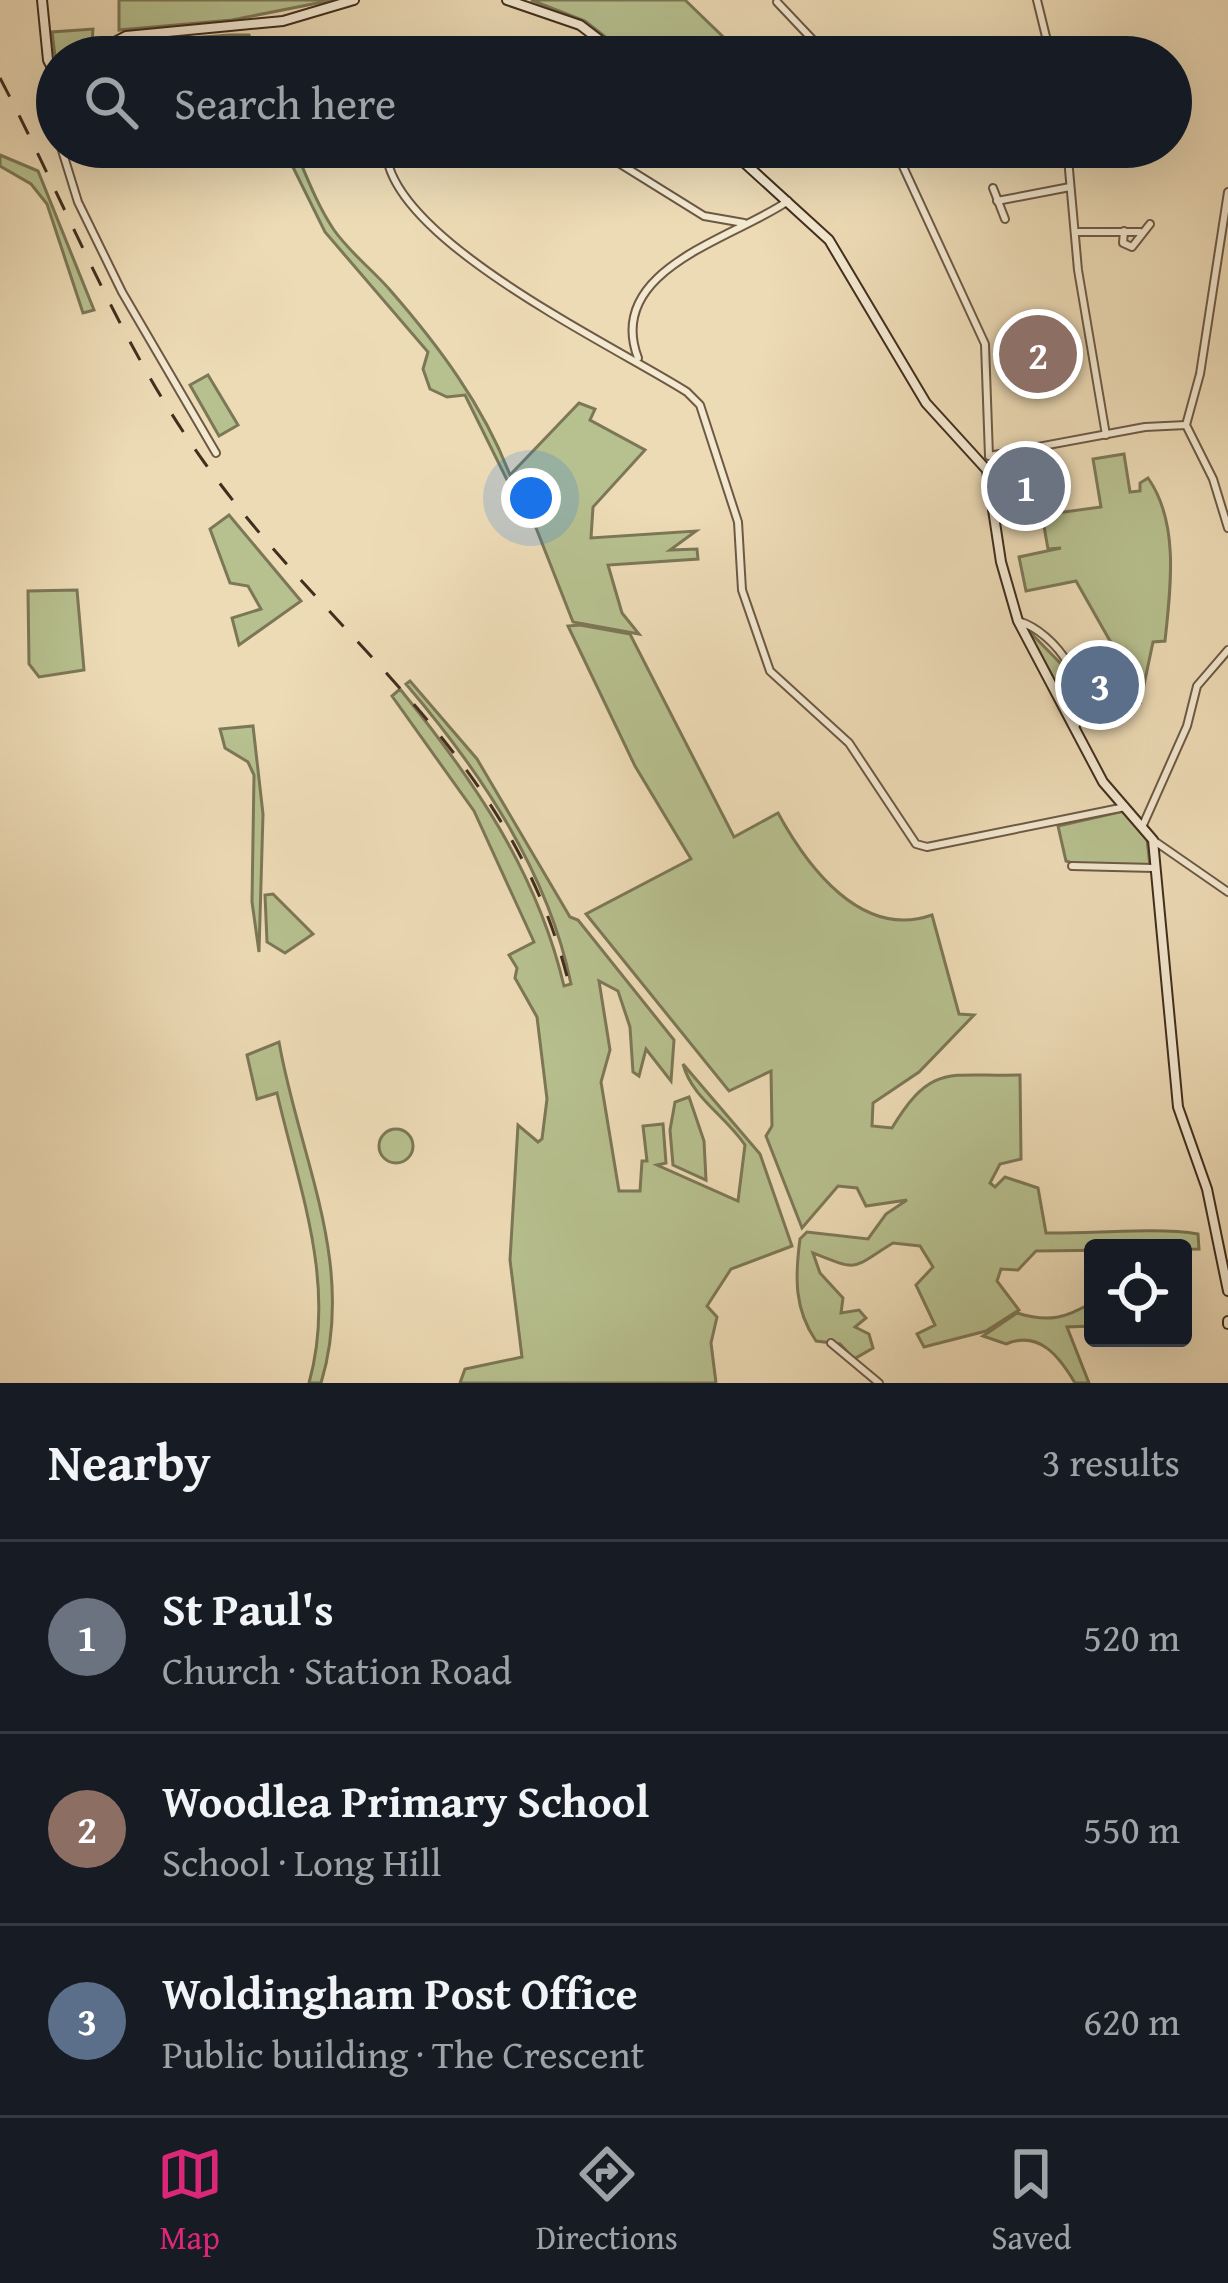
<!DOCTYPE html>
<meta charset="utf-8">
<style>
:root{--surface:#171b24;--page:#20242c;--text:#f1f3f6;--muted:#9ea1a6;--line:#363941;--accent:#db2777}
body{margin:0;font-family:"Gentium Book Plus",serif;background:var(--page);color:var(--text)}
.controls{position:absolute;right:36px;bottom:36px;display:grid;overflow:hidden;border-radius:12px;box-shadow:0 12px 48px #0002}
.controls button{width:108px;height:108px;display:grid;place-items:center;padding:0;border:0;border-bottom:3px solid var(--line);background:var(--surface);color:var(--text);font:60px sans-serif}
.you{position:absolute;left:531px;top:498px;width:42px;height:42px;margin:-30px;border:9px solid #fff;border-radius:50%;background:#1a73e8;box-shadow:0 0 0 18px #1a73e833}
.badge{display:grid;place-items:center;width:78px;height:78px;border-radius:50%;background:var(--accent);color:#fff;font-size:39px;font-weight:700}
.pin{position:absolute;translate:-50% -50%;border:6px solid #fff;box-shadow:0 3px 12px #0006}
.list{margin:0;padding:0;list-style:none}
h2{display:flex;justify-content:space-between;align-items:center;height:156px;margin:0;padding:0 48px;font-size:51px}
h2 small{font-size:39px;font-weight:400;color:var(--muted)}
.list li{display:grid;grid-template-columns:78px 1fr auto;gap:36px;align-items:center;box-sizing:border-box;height:192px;padding:0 48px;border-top:3px solid var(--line)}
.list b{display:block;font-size:45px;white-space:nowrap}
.list p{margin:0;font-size:39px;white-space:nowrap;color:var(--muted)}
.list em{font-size:39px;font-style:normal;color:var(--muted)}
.icon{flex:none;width:66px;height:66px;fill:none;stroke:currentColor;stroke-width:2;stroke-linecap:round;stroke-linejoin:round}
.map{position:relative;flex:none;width:1228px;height:1383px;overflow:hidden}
.search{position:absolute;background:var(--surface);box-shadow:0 12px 48px #0002;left:36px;right:36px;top:36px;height:132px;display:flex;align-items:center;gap:30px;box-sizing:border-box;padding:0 42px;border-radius:66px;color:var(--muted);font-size:45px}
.sheet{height:732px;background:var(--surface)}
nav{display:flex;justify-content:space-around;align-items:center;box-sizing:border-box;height:168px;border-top:3px solid var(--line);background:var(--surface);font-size:33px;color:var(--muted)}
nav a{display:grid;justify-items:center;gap:6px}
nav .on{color:var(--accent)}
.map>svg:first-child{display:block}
</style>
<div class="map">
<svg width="1228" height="1383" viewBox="0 0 1228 1383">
<rect width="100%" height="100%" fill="#eddbb6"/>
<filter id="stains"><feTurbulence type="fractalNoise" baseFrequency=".00167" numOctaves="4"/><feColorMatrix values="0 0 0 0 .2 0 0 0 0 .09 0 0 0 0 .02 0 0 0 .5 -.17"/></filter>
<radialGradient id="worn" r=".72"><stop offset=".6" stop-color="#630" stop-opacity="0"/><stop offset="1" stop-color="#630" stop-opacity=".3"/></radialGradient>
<g fill="#b7c08f" stroke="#7c7756" stroke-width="3">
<path d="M119,0H333L232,20L119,30Z"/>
<path d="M531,0H685L744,57H631L585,21Z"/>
<path d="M93,29L92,43L79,57H57L56,64L52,32Z"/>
<path d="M230,35H249L258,57H98L124,43Z"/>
<path d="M283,147H294C306,175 317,205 334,230C351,254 373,270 390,290C438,345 483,405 510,475L579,403L595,409L590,420L645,450L593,507L591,538L696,531L670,550L697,549L698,559L608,565L622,613L639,634L573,622L531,515L511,488L465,395L447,397L430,389L423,369L428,352L325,232Z"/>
<path d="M0,155L38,171L94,310L83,313L47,204L31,184L0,166Z"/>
<path d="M208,375L238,425L219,436L190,385Z"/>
<path d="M1124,454L1130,492L1140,491V483L1148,478C1179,522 1171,585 1165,641L1153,642L1140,704L1142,685H1135L1076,581L1026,591L1019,557L1061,548L1048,549L1042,515L1101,507L1093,459Z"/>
<path d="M229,515L301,601L239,645L232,618L261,609L248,586L230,583L210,529Z"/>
<path d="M77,590L84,670L39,677L29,664L28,591Z"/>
<path d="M580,625L630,634L734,837L778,813C807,866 861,940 932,915L959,1014L974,1015L919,1072L873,1103L872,1126L892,1128C932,1062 949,1077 1020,1075L1021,1159L1000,1164L990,1183L995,1187L1005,1177L1038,1188L1046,1233C1093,1234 1155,1227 1198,1234L1199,1249L1036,1251L1018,1270L1001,1269L997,1281L1019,1310L986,1331L924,1347L917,1334L935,1325L916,1285L933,1267L920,1246L893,1243C850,1269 861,1272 813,1253L820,1273L843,1298L841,1313L859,1310L866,1318L855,1327L869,1334L873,1348L854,1359L840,1344L816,1341C794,1309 795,1277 800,1239L807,1232L868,1239L886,1214L907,1200L866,1206L857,1188L838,1186L802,1228L766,1136L772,1126L771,1071L729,1091L586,914L691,859L635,766L568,626Z"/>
<path d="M1027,629L1064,667L1075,714L1073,715Z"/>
<path d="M410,681L477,759L570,917L578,920L674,1040L671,1081L646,1049L639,1076L633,1072L630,1027L618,991L599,981L610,1050L601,1082L619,1191H640L642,1161H647L643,1126L663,1124L666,1163L657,1165L738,1201L745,1145C725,1115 692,1098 683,1064L760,1154L792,1246L731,1269L707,1306L717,1317L711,1343L716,1383H460L465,1369L522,1357L510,1260L518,1125L538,1142L542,1139L547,1099L537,1017L515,978L517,968L509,955L534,942L474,811L392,696L400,689C473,779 536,869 564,986L571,984C548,871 480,771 406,684Z"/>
<path d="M253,726L263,814L259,952L252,902L254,775L248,762L225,748L220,729Z"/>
<path d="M1124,811L1147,839L1150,866L1085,867L1066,861L1058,826Z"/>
<path d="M273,894L313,934L285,953L267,942L265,895Z"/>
<path d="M279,1042C299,1157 357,1264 321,1383H309C337,1283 299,1189 277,1093L257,1099L247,1055Z"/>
<path d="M689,1097L704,1141L706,1180L673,1165L670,1130L675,1102Z"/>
<circle cx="396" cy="1146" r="17"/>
<path d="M1093,1302V1326L1067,1327L1089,1383H1075C1059,1356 1039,1330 1006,1344L983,1336L1017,1313C1049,1323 1066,1318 1093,1302Z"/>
</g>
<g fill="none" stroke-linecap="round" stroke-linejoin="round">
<defs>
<g id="street">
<path d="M1037,0L1051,57"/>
<path d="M777,2L829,57"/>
<path d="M52,84L57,119"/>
<path d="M61,147L78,202L122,292L216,453"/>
<path d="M386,147C384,237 615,346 687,392L700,405L738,522L742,590L770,671L849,743L916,844L927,847L1125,807"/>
<path d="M593,147L704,216L744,223"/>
<path d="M894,147L985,344L989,456"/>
<path d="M1067,147L1078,270L1106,435"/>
<path d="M993,188L1005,219"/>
<path d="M1228,192L1200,374L1186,425L1213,479L1228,528"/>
<path d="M997,201L1070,187"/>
<path d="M1124,231L1123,243L1132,247L1150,224"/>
<path d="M1075,232H1140"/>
<path d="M638,358C604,269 735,238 788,201"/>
<path d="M989,456L1145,427L1186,425"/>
<path d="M1018,621C1056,632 1096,690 1075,727"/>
<path d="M1143,825L1187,726L1197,686L1228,650"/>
<path d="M1153,840L1228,892"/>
<path d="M1072,866L1154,868"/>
<path d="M831,1343L879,1383"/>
</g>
<g id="secondary">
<path d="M42,0L48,60L56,76"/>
<path d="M507,0L580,25L622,57"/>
<path d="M86,57L126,36L283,21L354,0"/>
<path d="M727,147L829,240L926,403L987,470L1001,562L1018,621L1103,782L1153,840L1178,1107L1207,1189L1228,1291"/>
<path d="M1228,1321V1324"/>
</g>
</defs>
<use href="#street" stroke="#6d5944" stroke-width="10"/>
<use href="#secondary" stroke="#422e1e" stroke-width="12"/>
<use href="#street" stroke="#f3e8d0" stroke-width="6"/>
<use href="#secondary" stroke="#f3e8d0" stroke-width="8"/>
<path stroke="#422e1e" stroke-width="3" stroke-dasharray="21 21" stroke-linecap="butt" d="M0,78C67,206 119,344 204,462C335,645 511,751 569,984"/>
</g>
<rect width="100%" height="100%" filter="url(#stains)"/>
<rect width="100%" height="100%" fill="url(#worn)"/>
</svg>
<div class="controls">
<button><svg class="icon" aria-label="locate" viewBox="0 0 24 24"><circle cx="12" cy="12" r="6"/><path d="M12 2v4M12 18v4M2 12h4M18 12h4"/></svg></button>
</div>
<div class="you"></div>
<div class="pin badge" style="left:1026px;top:486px;background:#6b7280">1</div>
<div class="pin badge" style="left:1038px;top:354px;background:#8d6e63">2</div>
<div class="pin badge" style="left:1100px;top:685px;background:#5c6f8a">3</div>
<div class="search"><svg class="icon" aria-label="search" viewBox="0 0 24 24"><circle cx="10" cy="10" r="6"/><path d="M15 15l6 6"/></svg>Search here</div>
</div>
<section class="sheet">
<h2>Nearby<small>3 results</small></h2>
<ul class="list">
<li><span class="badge" style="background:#6b7280">1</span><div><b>St Paul's</b><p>Church · Station Road</p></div><em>520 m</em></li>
<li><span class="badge" style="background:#8d6e63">2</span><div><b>Woodlea Primary School</b><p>School · Long Hill</p></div><em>550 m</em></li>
<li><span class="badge" style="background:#5c6f8a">3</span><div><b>Woldingham Post Office</b><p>Public building · The Crescent</p></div><em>620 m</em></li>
</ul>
</section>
<nav>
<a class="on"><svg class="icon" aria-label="map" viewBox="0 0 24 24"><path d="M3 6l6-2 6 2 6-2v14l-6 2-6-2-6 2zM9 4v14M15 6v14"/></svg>Map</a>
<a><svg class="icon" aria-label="directions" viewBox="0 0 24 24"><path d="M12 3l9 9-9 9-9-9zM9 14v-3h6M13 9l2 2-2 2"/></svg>Directions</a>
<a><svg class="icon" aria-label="saved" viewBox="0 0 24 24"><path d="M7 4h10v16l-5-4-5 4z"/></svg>Saved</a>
</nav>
